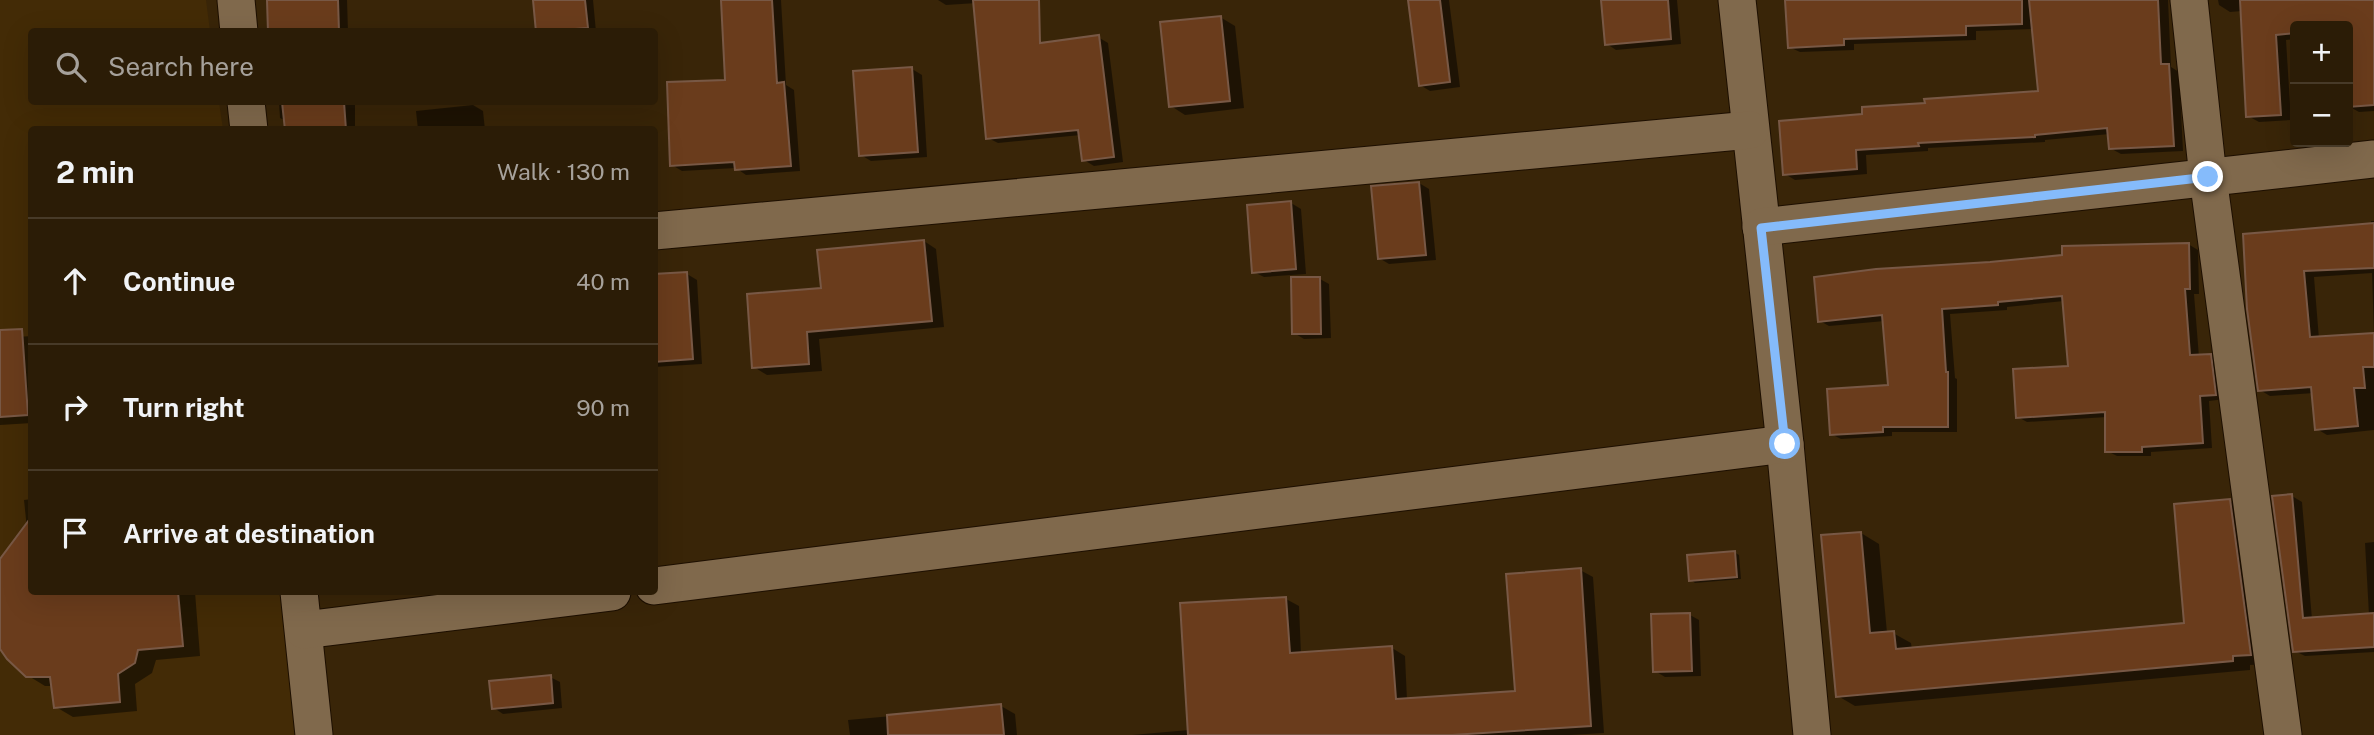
<!DOCTYPE html>
<meta charset="utf-8">
<style>
:root{--surface:#2b1c06;--page:#332510;--text:#f1f3f6;--muted:#a6a19b;--line:#473a28}
body{margin:0;font-family:"Public Sans",sans-serif;background:var(--page);color:var(--text)}
.controls{position:absolute;right:21px;top:21px;display:grid;overflow:hidden;border-radius:7px;box-shadow:0 7px 28px #0002}
.controls button{width:63px;height:63px;display:grid;place-items:center;padding:0;border:0;border-bottom:2px solid var(--line);background:var(--surface);color:var(--text);font:35px sans-serif}
.stop{position:absolute;width:21px;height:21px;margin:-16px;border:5px solid #85bbfb;border-radius:50%;background:#fff}
.stop.end{background:#85bbfb;border-color:#fff;box-shadow:0 2px 7px #0008}
.list{margin:0;padding:0;list-style:none}
h2{display:flex;justify-content:space-between;align-items:center;height:91px;margin:0;padding:0 28px;font-size:30px}
h2 small{font-size:23px;font-weight:400;color:var(--muted)}
.list li{display:grid;grid-template-columns:46px 1fr auto;gap:21px;align-items:center;box-sizing:border-box;height:126px;padding:0 28px;border-top:2px solid var(--line)}
.list b{display:block;font-size:26px;white-space:nowrap}
.list em{font-size:23px;font-style:normal;color:var(--muted)}
.icon{flex:none;width:38px;height:38px;fill:none;stroke:currentColor;stroke-width:2;stroke-linecap:round;stroke-linejoin:round}
.map{position:relative;flex:none;width:2374px;height:735px;overflow:hidden}
.search{position:absolute;background:var(--surface);box-shadow:0 7px 28px #0002;left:28px;top:28px;width:630px;height:77px;display:flex;align-items:center;gap:18px;box-sizing:border-box;padding:0 24px;border-radius:7px;color:var(--muted);font-size:26px}
.panel{position:absolute;background:var(--surface);box-shadow:0 7px 28px #0002;left:28px;top:126px;width:630px;height:469px;border-radius:7px}
.map>svg:first-child{display:block}
</style>
<div class="map">
<svg width="2374" height="735" viewBox="0 0 2374 735">
<rect width="100%" height="100%" fill="#392508"/>
<path fill="#432b06" d="M0,0H206L210,31L32,32V102H219L223,129L32,130V592H282L300,735H0Z"/>
<g fill="#0007" fill-rule="evenodd">
<path d="M268,0H347L348,32H269Z"/>
<path d="M535,0H593L596,32L537,31Z"/>
<path d="M723,0H781L786,85L794,90L800,171L746,175L736,168L682,171L672,165L727,82Z"/>
<path d="M938,0H976L977,3L946,5Z"/>
<path d="M1410,0H1449L1460,87L1430,91L1420,85Z"/>
<path d="M1603,0H1677L1681,44L1616,50L1607,44Z"/>
<path d="M1787,0H2168L2171,67L2179,72L2183,151L2121,154L2110,148V134L2045,140V142L1928,148V151L1866,155L1867,174L1795,180L1785,174L1864,116L1926,104L2040,92L2034,29L1976,31V40L1854,44V50L1800,52L1789,47Z"/>
<path d="M2218,0H2374V111L2359,112L2348,106V26H2295V39L2286,40L2291,120L2259,122L2248,116L2242,11L2230,12L2219,5Z"/>
<path d="M1220,17L1235,26L1244,108L1185,115L1171,106Z"/>
<path d="M1098,37L1108,43L1123,162L1094,166L1084,160L1081,135L998,143L988,138L1038,45Z"/>
<path d="M912,69L922,75L927,157L871,161L861,155Z"/>
<path d="M279,102H355V130H286V121L280,118Z"/>
<path d="M473,105L483,111L485,130H418L416,111Z"/>
<path d="M1419,183L1429,189L1436,260L1389,264L1379,258Z"/>
<path d="M1291,203L1301,209L1306,274L1264,277L1254,272Z"/>
<path d="M2371,221H2374V430L2327,435L2317,429L2314,393L2270,396L2260,390L2299,229L2371,224ZM2372,273L2374,335L2319,339L2314,277Z"/>
<path d="M924,241L936,249L944,327L819,339L822,371L767,375L754,367Z"/>
<path d="M2188,244L2198,250L2199,294H2194L2199,357L2210,356L2220,362L2225,399L2209,401L2212,448L2151,452V456H2117L2107,451V417L2027,422L2018,417L2070,368L2064,301L2007,307V310L1950,314L1955,378L1957,379V432H1892V436L1841,439L1831,434L1890,387L1885,321L1829,326L1820,321L1990,264Z"/>
<path d="M687,274L697,280L702,364L654,367V276Z"/>
<path d="M1320,279L1329,284L1331,338L1304,339L1294,333Z"/>
<path d="M32,336V423L0,425V338Z"/>
<path d="M2292,496L2302,502L2312,619L2369,615L2365,543L2374,542V652L2305,656L2295,651Z"/>
<path d="M32,499V592H195L200,656L156,660L152,673L135,684L137,711L73,717L56,707L53,686H45L27,675L0,646V563L14,540L27,529L24,500Z"/>
<path d="M2230,501L2247,511L2268,664L2250,665V670L1855,706L1838,696L1861,533L1879,544L1887,633H1893L1911,643L1912,650L2186,625Z"/>
<path d="M1734,552L1739,555L1741,579L1695,583L1691,580Z"/>
<path d="M1580,570L1593,577L1604,733L1570,735H1132L1189,730L1286,599L1299,606L1301,654L1392,648L1405,656L1407,700L1517,693Z"/>
<path d="M1690,615L1699,620L1701,676L1665,677L1655,671Z"/>
<path d="M550,677L560,682L562,708L503,714L494,708Z"/>
<path d="M1001,706L1015,714L1017,735H850L848,720Z"/>
</g>
<g fill="#6a3c1c" stroke="#785845" stroke-width="2">
<path d="M267,0H338L339,32H268Z"/>
<path d="M533,0H585L588,28L536,32Z"/>
<path d="M721,0H772L777,83L784,82L791,166L735,170L734,162L670,166L667,82L725,80Z"/>
<path d="M973,0H1039L1040,43L1099,35L1114,157L1082,161L1078,130L986,139Z"/>
<path d="M1408,0H1440L1450,82L1419,86Z"/>
<path d="M1601,0H1668L1671,39L1605,45Z"/>
<path d="M1785,0H2022V24L1966,26V35L1844,39V45L1788,48Z"/>
<path d="M2029,0H2158L2161,64H2169L2174,146L2109,149L2107,128L2035,135V137L1918,143L1919,146L1856,150L1857,169L1783,175L1779,121L1862,114V107L1925,103L1924,99L2038,91Z"/>
<path d="M2240,0H2374V105L2348,107V26H2295V33L2276,35L2281,115L2246,117Z"/>
<path d="M1221,16L1230,101L1169,107L1160,22Z"/>
<path d="M912,67L918,152L859,156L853,71Z"/>
<path d="M282,102H344L346,130H285Z"/>
<path d="M1419,182L1426,255L1378,259L1371,186Z"/>
<path d="M1291,201L1296,269L1252,273L1247,205Z"/>
<path d="M2374,223V268L2304,271L2310,337L2374,333V367H2363L2365,388H2354L2358,426L2315,430L2311,387L2258,391L2247,309L2243,234Z"/>
<path d="M924,240L932,321L807,332L809,364L752,368L747,294L821,288L817,250Z"/>
<path d="M2189,243L2190,289H2185L2190,355L2211,354L2216,395L2200,396L2203,443L2142,447V452H2105V412L2016,418L2013,369L2068,366L2062,296L1998,302V305L1942,309L1946,372H1948V427H1883V432L1830,435L1827,389L1888,385L1882,315L1818,322L1814,277L1876,269L1990,262L2062,255V246Z"/>
<path d="M687,272L693,359L654,362V274Z"/>
<path d="M1291,277H1320L1321,334H1292Z"/>
<path d="M22,329L28,415L0,417V330Z"/>
<path d="M2292,494L2303,618L2374,613V647L2293,652L2272,496Z"/>
<path d="M2230,499L2251,655L2233,656V661L1836,697L1821,535L1861,532L1870,633L1894,631L1896,649L2184,623L2174,504Z"/>
<path d="M32,516V592H178L183,646L138,650L135,663L118,674L120,702L54,708L50,677H26L7,659L0,649V559Z"/>
<path d="M1735,551L1737,577L1689,581L1687,555Z"/>
<path d="M1581,568L1591,726L1452,735H1188L1180,603L1286,597L1290,653L1392,646L1396,699L1515,691L1506,574Z"/>
<path d="M1690,613L1692,671L1653,672L1651,614Z"/>
<path d="M551,675L553,703L492,709L489,681Z"/>
<path d="M1001,704L1004,735H888L887,715Z"/>
</g>
<g fill="none" stroke-linecap="round" stroke-linejoin="round">
<defs>
<g id="street">
<path d="M236,0L239,32"/>
<path d="M1737,0L1785,444L1812,735"/>
<path d="M2189,0L2208,177L2283,735"/>
<path d="M246,102L249,130"/>
<path d="M1761,227L2374,159"/>
<path d="M654,231L1750,130"/>
<path d="M654,586L1785,444"/>
<path d="M299,592L314,735"/>
<path d="M304,630L612,592"/>
</g>
</defs>
<use href="#street" stroke="#1d0f00" stroke-width="39"/>
<use href="#street" stroke="#80694c" stroke-width="37"/>
</g>
<g fill="none" stroke-linecap="round" stroke-linejoin="round">
<path stroke="#85bbfb" stroke-width="9" d="M1785,444L1761,228L2208,177"/>
</g>
</svg>
<div class="controls">
<button>+</button>
<button>−</button>
</div>
<div class="stop" style="left:1785px;top:444px"></div>
<div class="stop end" style="left:2208px;top:177px"></div>
<div class="search"><svg class="icon" aria-label="search" viewBox="0 0 24 24"><circle cx="10" cy="10" r="6"/><path d="M15 15l6 6"/></svg>Search here</div>
<section class="panel">
<h2>2 min<small>Walk · 130 m</small></h2>
<ul class="list">
<li><svg class="icon" aria-label="ahead" viewBox="0 0 24 24"><path d="M12 20V5M6 11l6-6 6 6"/></svg><div><b>Continue</b></div><em>40 m</em></li>
<li><svg class="icon" aria-label="right" viewBox="0 0 24 24"><path d="M7 20v-9h11M14 6l5 5-5 5"/></svg><div><b>Turn right</b></div><em>90 m</em></li>
<li><svg class="icon" aria-label="arrive" viewBox="0 0 24 24"><path d="M6 21V4h12l-3 4 3 4H6"/></svg><div><b>Arrive at destination</b></div></li>
</ul>
</section>
</div>
